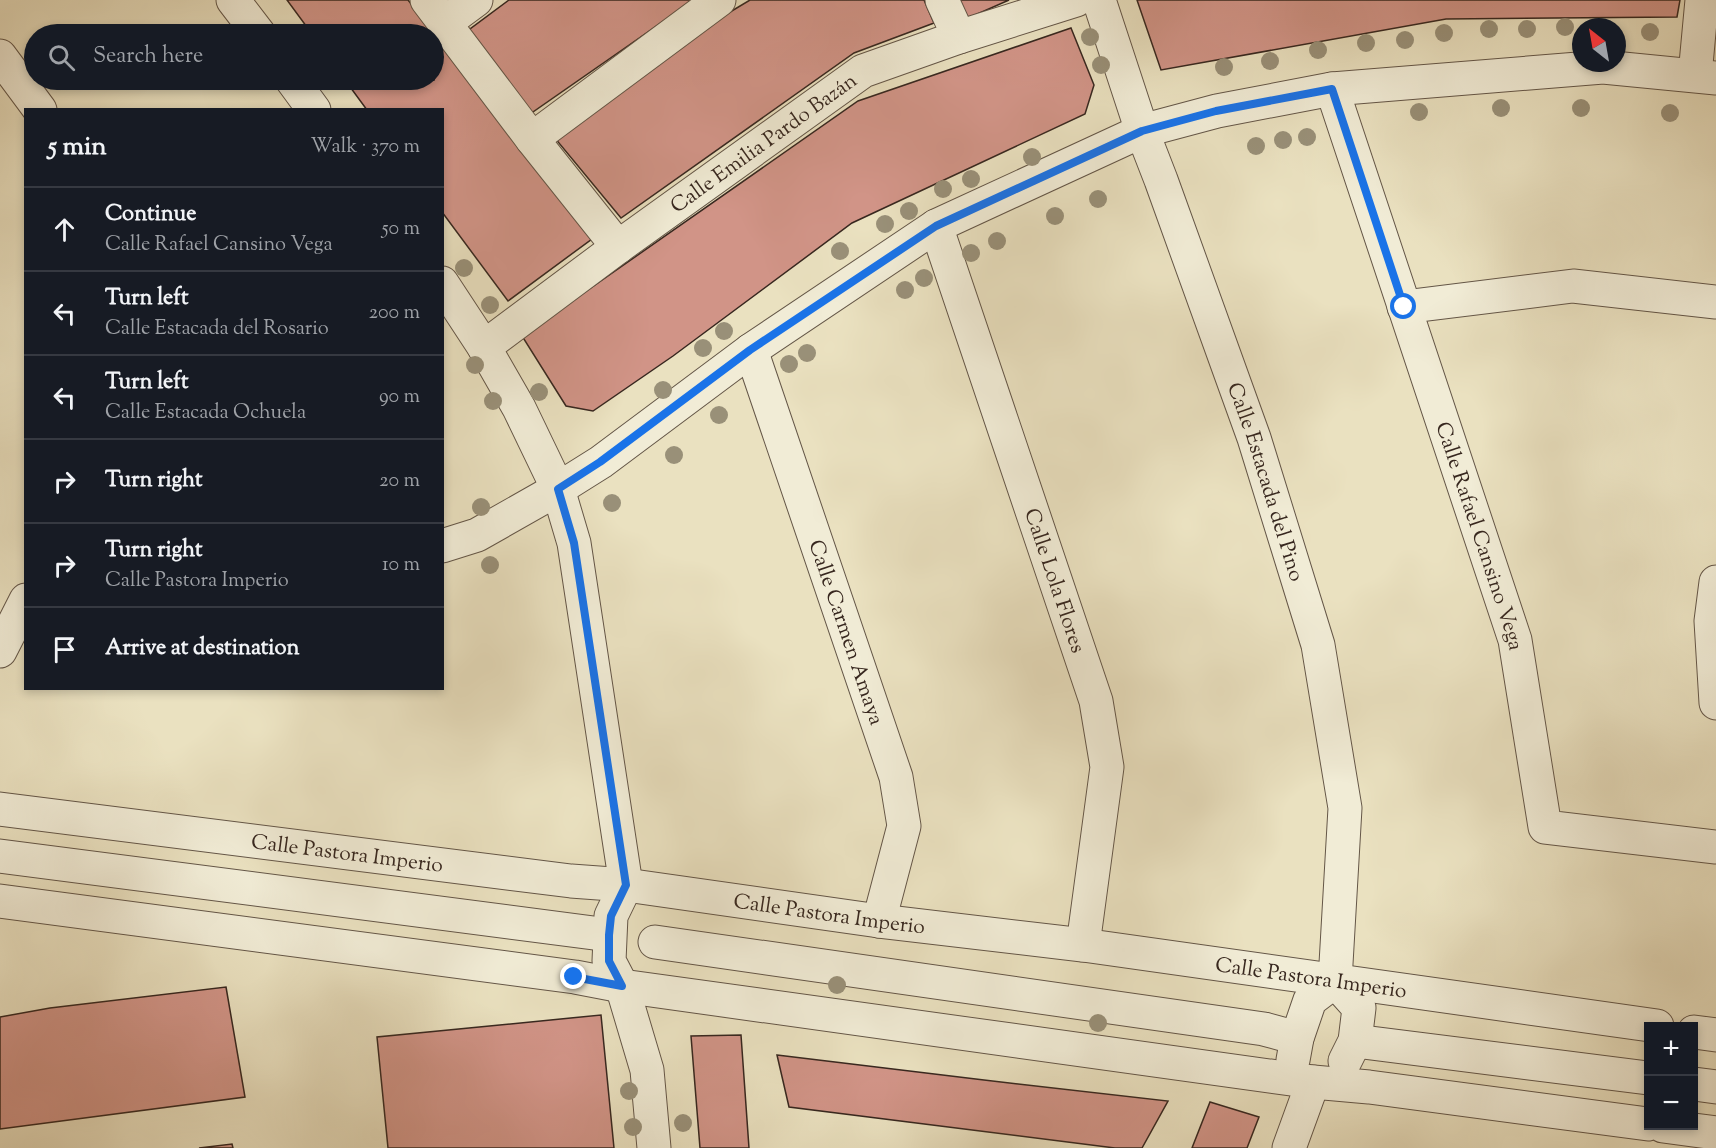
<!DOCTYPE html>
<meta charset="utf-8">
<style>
:root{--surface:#171b24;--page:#242831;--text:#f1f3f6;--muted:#9ea1a6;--line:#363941}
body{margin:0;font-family:"Sorts Mill Goudy",serif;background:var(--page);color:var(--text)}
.controls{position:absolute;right:18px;bottom:18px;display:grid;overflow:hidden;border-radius:0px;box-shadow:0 3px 9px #0003}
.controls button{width:54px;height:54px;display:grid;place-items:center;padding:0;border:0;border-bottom:2px solid var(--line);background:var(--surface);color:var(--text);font:30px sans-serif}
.compass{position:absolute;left:1572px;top:18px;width:54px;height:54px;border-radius:50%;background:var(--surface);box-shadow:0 3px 9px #0003;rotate:329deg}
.stop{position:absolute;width:18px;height:18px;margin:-14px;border:4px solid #1a73e8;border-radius:50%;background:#fff}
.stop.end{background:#1a73e8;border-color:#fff;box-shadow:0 2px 6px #0008}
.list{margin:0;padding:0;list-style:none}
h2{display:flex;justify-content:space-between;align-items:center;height:78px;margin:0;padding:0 24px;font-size:26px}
h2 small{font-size:20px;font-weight:400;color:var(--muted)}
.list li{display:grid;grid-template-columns:39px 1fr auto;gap:18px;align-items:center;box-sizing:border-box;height:84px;padding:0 24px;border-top:2px solid var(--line)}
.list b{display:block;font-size:22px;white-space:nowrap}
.list p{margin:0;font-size:20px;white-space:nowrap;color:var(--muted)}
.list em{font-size:20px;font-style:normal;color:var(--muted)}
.icon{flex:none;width:33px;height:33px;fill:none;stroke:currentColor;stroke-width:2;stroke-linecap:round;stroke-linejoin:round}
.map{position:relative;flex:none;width:1716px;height:1148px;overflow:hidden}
.search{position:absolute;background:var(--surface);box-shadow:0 3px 9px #0003;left:24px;top:24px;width:420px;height:66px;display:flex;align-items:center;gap:15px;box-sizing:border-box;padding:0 21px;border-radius:33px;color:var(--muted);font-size:22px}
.panel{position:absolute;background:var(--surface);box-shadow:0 3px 9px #0003;left:24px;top:108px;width:420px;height:582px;border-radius:0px}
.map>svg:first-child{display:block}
</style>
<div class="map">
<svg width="1716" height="1148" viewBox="0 0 1716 1148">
<rect width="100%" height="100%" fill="#eae1c0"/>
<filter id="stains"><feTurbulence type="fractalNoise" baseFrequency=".00333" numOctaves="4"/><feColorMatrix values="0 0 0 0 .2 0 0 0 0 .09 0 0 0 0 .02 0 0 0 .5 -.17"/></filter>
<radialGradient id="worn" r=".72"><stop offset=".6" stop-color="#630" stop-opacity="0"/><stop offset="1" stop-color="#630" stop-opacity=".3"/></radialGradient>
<g fill="#d19487" stroke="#37271f" stroke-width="1.5">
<path d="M287,0H408L596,236L508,301L442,212V110H367L345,80H434V34H312Z"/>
<path d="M509,0H694L530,114L466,32Z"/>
<path d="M750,0H924L934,23L854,53L621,218L554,137L725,15Z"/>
<path d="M958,0H1009L966,19Z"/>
<path d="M1137,0H1680L1677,17L1446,19L1161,70Z"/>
<path d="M1071,28L1094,85L1085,114L852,223L673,356L593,411L566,406L522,336L858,101Z"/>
<path d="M226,987L245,1097L0,1129V1017L50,1008Z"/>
<path d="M601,1015L614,1148H388L377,1037Z"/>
<path d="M741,1035L749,1148H700L691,1036Z"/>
<path d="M777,1055L984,1080L1168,1101L1142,1148H1115L789,1107Z"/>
<path d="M1210,1102L1259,1117L1247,1148H1192Z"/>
<path d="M232,1144L233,1148H199Z"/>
</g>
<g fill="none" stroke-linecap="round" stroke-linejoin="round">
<defs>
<g id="minor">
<path d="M233,0L259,34"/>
<path d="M427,0L532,139L618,247"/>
<path d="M942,0L959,37"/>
<path id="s1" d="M1099,0L1142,131L1161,180L1254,438L1318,645L1345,808L1335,981"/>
<path d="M445,23L476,0"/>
<path d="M0,56L40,110"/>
<path d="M1695,75L1702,0"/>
<path d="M292,80L314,110"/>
<path id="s2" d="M1332,89L1515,640L1545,827L1716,847"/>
<path d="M532,139L719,0"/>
<path id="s3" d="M936,226L1096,701L1107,767L1083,945"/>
<path d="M442,283L484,347L519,408L558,489L574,543L626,885"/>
<path d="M1404,307L1573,286L1716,302"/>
<path id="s4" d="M484,347L618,247L863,71L959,37L1076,0"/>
<path id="s5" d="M751,350L896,777L904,826L879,921"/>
<path d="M442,546L477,535L558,489L601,462L751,350L936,226L1142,131L1217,111L1332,89L1603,67L1716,78"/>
<path d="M1716,582L1711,621L1716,703"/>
<path d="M0,651L26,600"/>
<path id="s6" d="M0,809L571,881L626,885L879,921L1083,945L1657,1026"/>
<path d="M0,856L609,935"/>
<path d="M626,885L611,916L609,961L622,986L647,1070L654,1148"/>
<path d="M0,901L575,977L622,986L1313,1082L1369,1087L1648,1124"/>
<path d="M655,942L1264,1029L1297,1038"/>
<path d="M1335,981L1359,1008L1355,1041L1345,1061"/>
<path d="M1694,1032L1716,1035"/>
<path d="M1355,1041L1648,1078"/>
<path d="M1293,1060L1297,1038L1310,1000L1335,981"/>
<path d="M1694,1084L1716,1087"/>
<path d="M1663,1126L1716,1133"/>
<path d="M1289,1148L1313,1082"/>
</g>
</defs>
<use href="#minor" stroke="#645647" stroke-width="35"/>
<use href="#minor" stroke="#f1ecd6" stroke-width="33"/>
</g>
<g fill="#999078">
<circle cx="1565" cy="27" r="9"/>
<circle cx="1489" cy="29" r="9"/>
<circle cx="1527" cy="29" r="9"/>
<circle cx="1650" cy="32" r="9"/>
<circle cx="1444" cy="33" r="9"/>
<circle cx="1090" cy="37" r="9"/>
<circle cx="1405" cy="40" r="9"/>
<circle cx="1366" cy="43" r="9"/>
<circle cx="1318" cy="50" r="9"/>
<circle cx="1270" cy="61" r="9"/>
<circle cx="1101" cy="65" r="9"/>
<circle cx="1224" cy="67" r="9"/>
<circle cx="1501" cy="108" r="9"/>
<circle cx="1581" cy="108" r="9"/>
<circle cx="1419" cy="112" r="9"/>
<circle cx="1670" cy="113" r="9"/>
<circle cx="1307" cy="137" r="9"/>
<circle cx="1283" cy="140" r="9"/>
<circle cx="1256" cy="146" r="9"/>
<circle cx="1032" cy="157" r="9"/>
<circle cx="971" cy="179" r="9"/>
<circle cx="943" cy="189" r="9"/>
<circle cx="1098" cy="199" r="9"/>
<circle cx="909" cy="211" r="9"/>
<circle cx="1055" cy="216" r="9"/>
<circle cx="885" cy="224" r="9"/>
<circle cx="997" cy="241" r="9"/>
<circle cx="840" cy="251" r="9"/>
<circle cx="971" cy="253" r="9"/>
<circle cx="464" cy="268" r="9"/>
<circle cx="924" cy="278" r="9"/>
<circle cx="905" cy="290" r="9"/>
<circle cx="490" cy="305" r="9"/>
<circle cx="724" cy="331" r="9"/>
<circle cx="703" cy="348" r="9"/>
<circle cx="807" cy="353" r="9"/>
<circle cx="789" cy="364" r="9"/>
<circle cx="475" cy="365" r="9"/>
<circle cx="663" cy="390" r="9"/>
<circle cx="539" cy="392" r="9"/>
<circle cx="493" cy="401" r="9"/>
<circle cx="719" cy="415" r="9"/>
<circle cx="674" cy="455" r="9"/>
<circle cx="612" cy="503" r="9"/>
<circle cx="481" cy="507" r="9"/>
<circle cx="490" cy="565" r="9"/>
<circle cx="837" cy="985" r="9"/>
<circle cx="1098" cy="1023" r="9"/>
<circle cx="629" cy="1091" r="9"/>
<circle cx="683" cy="1123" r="9"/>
<circle cx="633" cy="1127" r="9"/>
</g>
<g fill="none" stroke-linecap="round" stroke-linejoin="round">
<path stroke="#1a73e8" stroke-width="8" d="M574,977L622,986L609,961V935L611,916L626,885L574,543L558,489L600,462L750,350L936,226L1142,131L1216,111L1332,89L1404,307"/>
</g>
<g text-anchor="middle" stroke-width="4.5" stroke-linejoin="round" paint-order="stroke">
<g font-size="21" fill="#37271f" stroke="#f1ecd6">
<text dy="7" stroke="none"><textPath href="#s4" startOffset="346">Calle Emilia Pardo Bazán</textPath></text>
<text dy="7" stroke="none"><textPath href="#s1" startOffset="510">Calle Estacada del Pino</textPath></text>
<text dy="7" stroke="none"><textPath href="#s2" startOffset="471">Calle Rafael Cansino Vega</textPath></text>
<text dy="7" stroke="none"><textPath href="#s3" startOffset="374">Calle Lola Flores</textPath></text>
<text dy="7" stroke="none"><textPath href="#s5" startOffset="298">Calle Carmen Amaya</textPath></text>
<text dy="7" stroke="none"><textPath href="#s6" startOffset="350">Calle Pastora Imperio</textPath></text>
<text dy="7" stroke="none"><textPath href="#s6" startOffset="836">Calle Pastora Imperio</textPath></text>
<text dy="7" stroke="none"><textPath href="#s6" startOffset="1322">Calle Pastora Imperio</textPath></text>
</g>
</g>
<rect width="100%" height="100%" filter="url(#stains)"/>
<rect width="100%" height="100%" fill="url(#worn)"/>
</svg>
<div class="controls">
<button>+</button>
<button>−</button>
</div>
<svg class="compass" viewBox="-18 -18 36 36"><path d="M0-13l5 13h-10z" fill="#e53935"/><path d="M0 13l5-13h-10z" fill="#9ea1a6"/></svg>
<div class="stop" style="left:1404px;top:307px"></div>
<div class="stop end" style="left:574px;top:977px"></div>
<div class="search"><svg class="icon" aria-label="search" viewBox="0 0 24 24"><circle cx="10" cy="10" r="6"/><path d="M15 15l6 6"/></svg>Search here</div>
<section class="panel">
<h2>5 min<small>Walk · 370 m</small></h2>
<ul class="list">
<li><svg class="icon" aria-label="ahead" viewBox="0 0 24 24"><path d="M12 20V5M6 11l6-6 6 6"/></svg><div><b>Continue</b><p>Calle Rafael Cansino Vega</p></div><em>50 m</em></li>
<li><svg class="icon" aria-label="left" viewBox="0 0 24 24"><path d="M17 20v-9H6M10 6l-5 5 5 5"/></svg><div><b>Turn left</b><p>Calle Estacada del Rosario</p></div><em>200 m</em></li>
<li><svg class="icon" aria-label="left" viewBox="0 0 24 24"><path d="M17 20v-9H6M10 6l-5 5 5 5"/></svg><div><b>Turn left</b><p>Calle Estacada Ochuela</p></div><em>90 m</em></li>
<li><svg class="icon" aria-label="right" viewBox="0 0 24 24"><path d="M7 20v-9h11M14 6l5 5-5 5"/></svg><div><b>Turn right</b></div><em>20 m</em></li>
<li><svg class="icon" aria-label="right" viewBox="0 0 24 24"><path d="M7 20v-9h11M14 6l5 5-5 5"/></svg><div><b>Turn right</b><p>Calle Pastora Imperio</p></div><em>10 m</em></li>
<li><svg class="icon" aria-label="arrive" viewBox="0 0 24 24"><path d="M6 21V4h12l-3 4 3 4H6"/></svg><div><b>Arrive at destination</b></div></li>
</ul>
</section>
</div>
